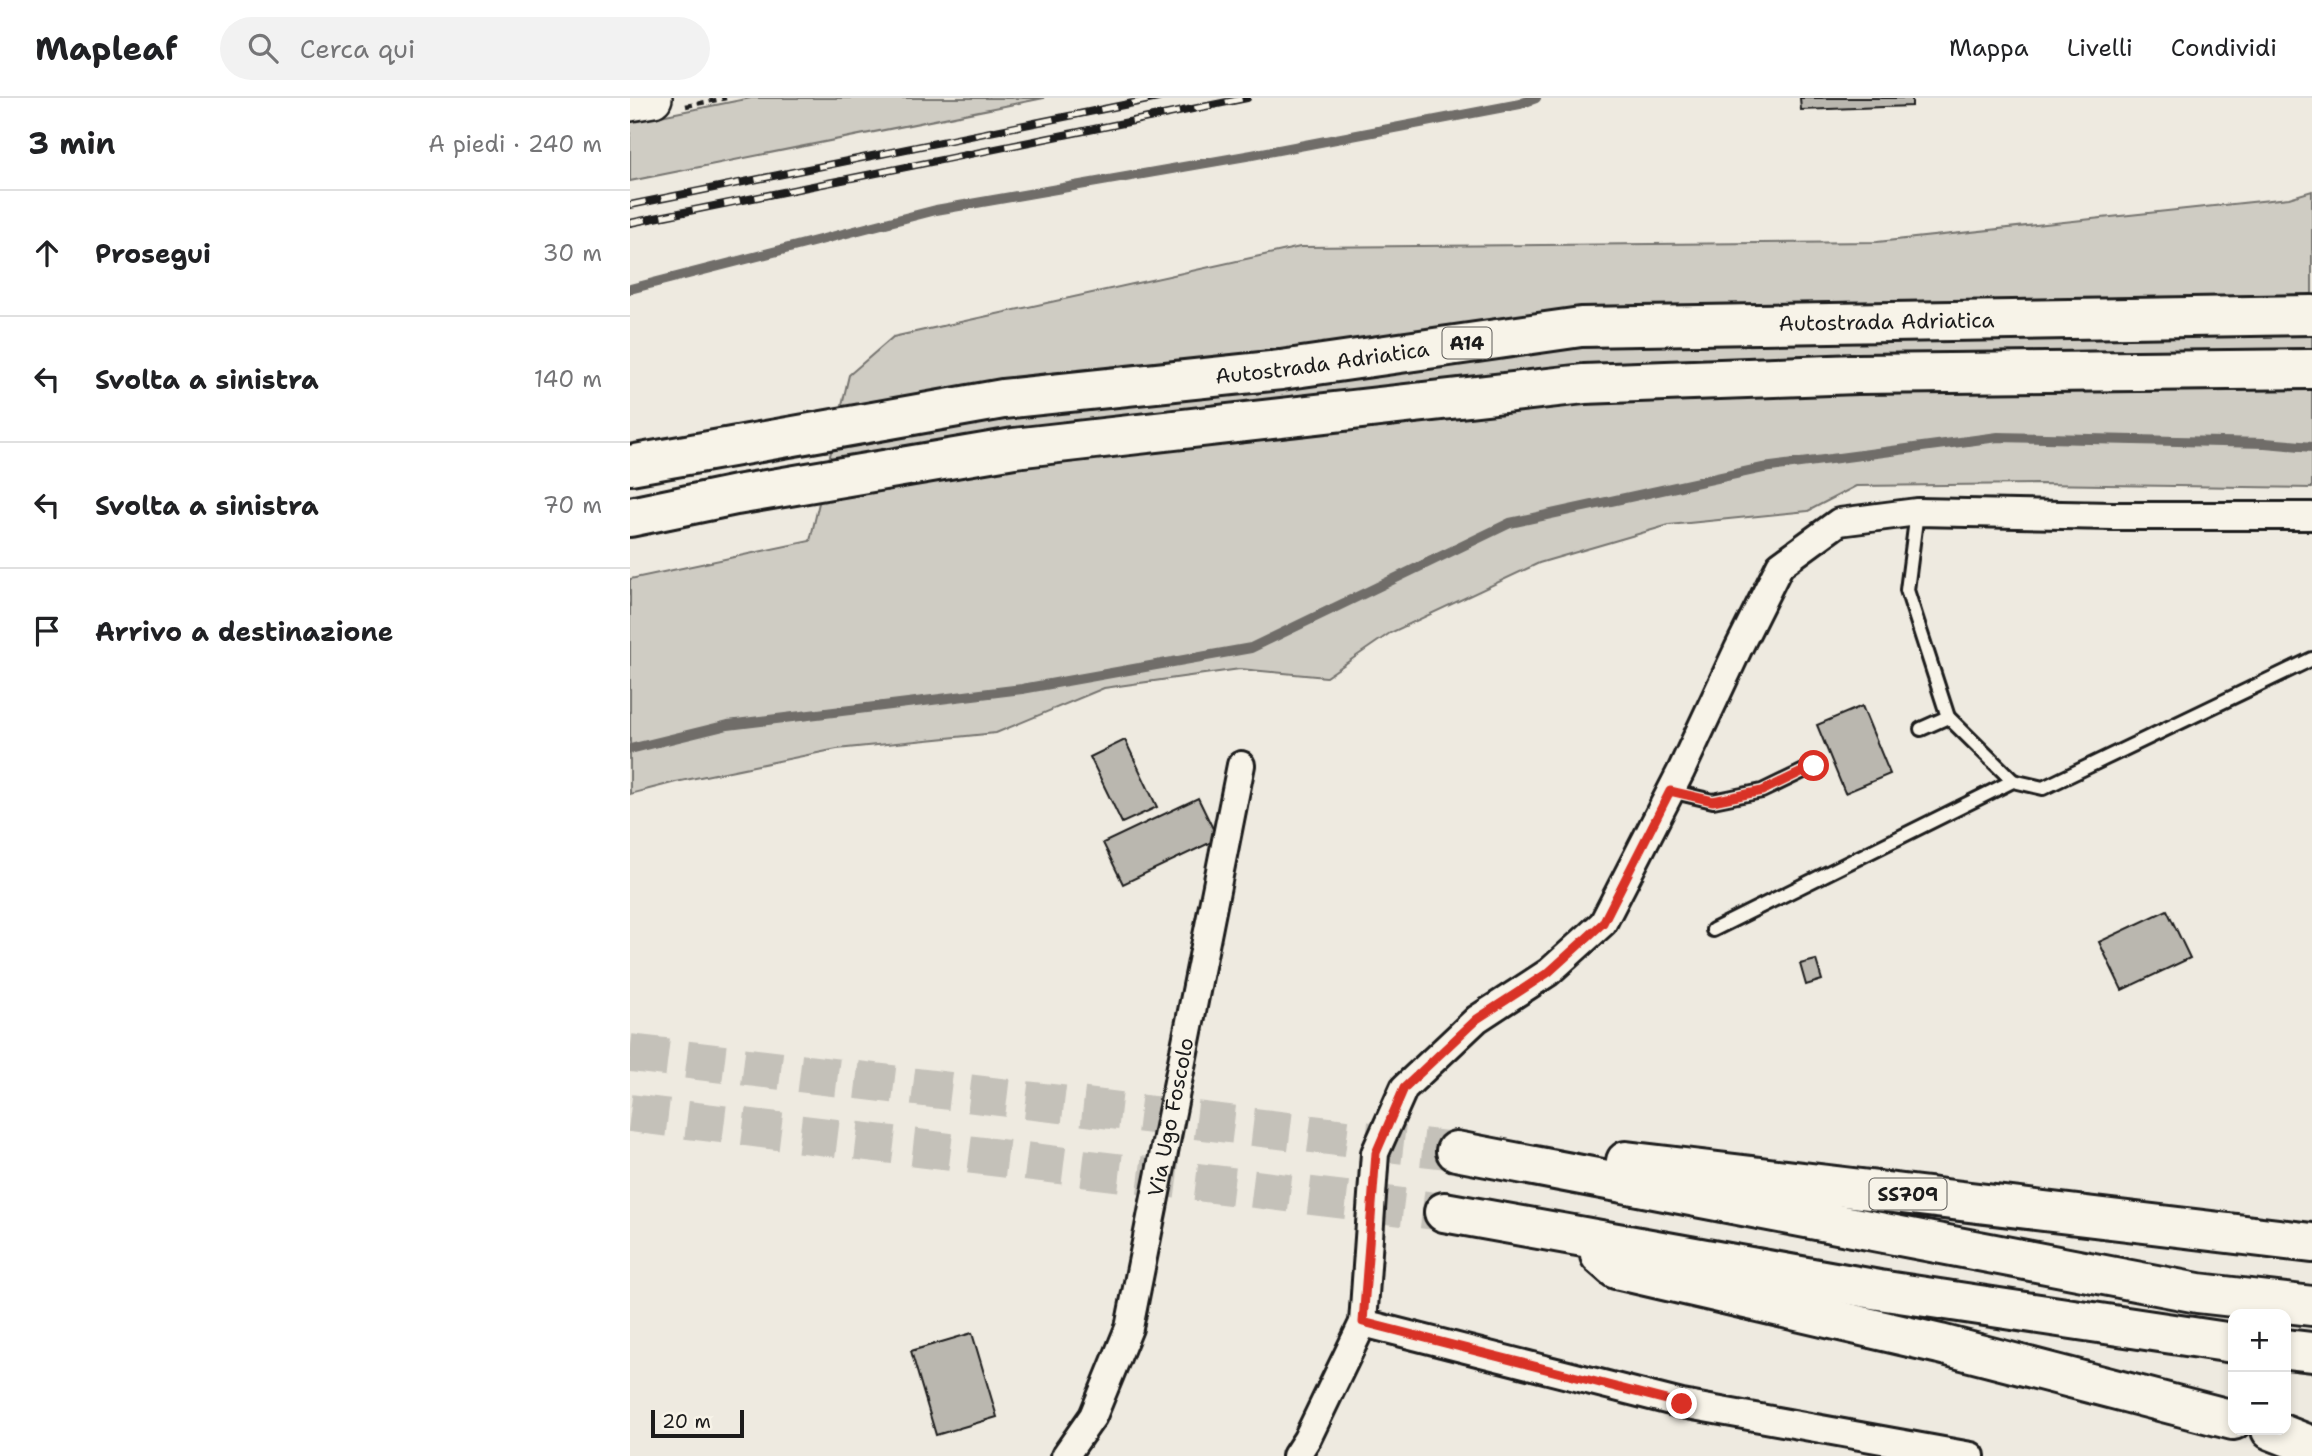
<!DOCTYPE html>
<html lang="it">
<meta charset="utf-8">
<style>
:root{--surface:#fff;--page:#f2f2f2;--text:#202124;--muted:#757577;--line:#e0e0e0}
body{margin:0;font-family:"Shantell Sans",sans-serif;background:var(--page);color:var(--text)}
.controls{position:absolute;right:21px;bottom:21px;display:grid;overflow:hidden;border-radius:14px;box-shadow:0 4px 10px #0003}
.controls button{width:63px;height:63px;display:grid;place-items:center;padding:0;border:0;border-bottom:2px solid var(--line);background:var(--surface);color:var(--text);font:35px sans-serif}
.scale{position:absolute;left:21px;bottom:18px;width:93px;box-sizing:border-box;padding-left:7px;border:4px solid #1c1c1c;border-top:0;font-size:19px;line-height:24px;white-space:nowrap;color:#1c1c1c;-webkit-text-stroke:5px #f7f3e8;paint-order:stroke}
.stop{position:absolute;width:21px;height:21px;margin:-16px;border:5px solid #d93025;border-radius:50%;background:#fff}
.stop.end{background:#d93025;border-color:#fff;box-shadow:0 2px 7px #0008}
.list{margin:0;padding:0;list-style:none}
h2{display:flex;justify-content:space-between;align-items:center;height:91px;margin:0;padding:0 28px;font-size:30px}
h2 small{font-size:23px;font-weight:400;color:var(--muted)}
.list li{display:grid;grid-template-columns:46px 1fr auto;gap:21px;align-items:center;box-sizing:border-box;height:126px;padding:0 28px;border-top:2px solid var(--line)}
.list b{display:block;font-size:26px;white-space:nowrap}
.list em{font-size:23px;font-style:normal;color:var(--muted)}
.icon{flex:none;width:38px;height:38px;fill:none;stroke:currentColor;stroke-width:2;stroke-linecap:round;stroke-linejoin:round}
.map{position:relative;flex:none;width:1682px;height:1358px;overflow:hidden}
header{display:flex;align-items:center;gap:42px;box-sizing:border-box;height:98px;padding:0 35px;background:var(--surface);border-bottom:2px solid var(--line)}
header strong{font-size:33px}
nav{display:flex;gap:38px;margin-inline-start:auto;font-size:24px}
.search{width:490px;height:63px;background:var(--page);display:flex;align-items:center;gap:18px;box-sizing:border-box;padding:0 24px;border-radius:38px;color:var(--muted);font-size:26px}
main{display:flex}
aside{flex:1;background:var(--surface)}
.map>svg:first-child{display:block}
</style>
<header>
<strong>Mapleaf</strong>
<div class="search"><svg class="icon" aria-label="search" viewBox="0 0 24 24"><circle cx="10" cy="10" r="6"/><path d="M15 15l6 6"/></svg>Cerca qui</div>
<nav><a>Mappa</a><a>Livelli</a><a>Condividi</a></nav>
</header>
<main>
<aside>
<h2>3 min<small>A piedi · 240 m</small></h2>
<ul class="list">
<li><svg class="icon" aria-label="ahead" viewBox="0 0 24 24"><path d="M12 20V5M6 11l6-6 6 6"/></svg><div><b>Prosegui</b></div><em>30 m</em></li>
<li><svg class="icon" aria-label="left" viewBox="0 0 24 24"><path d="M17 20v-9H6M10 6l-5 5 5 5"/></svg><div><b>Svolta a sinistra</b></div><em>140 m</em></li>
<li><svg class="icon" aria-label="left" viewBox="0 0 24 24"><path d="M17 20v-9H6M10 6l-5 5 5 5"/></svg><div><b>Svolta a sinistra</b></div><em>70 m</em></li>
<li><svg class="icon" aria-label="arrive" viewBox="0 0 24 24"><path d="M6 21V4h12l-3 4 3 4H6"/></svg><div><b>Arrivo a destinazione</b></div></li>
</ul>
</aside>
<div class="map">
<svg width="1682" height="1358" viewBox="0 0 1682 1358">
<rect width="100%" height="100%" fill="#eeeae0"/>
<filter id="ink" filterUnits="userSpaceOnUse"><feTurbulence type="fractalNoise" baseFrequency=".0143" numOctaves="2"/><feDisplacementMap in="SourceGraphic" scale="14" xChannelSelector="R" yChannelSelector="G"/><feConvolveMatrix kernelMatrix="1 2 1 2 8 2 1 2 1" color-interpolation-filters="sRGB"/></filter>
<g filter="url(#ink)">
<g fill="#cfccc3" stroke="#767470" stroke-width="2">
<path d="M121,0H414L0,83V24Z"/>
<path d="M1682,93V390L1406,386L1226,388L1178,413L1039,427L909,465L760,535L696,579L610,571L474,590L366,635L207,651L46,684L0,696V481L180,443L219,277L263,239L670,149L1247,144L1659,100Z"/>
</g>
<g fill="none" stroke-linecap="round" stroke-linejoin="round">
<g stroke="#6f6d69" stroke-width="10">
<path d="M0,191L306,112L622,57L890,6L906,0"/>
<path d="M0,651L98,627L392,591L621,550L880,425L1133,370L1368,339L1635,345L1682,349"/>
</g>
</g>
<g fill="#bab7af" stroke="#1c1c1c" stroke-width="2">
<path d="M1170,0H1282V8L1171,12Z"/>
<path d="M1232,608L1260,676L1215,695L1187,627Z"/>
<path d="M495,642L527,709L492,725L460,659Z"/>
<path d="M568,700L588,741L493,786L473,745Z"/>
<path d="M1537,812L1560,860L1492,892L1469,844Z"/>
<path d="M1186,862L1192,882L1176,887L1170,866Z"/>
<path d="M342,1235L367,1319L306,1337L281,1253Z"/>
</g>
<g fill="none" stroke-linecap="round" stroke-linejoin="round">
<g stroke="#c4c1b9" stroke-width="38" stroke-dasharray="38 19" stroke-linecap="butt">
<path d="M0,955L826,1053"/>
<path d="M0,1015L814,1114"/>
</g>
<defs>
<g id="lane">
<path d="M1287,414L1277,492L1318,619L1291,631"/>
<path d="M1318,619L1383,683"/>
<path d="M1040,693L1083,703L1132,693L1184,668"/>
<path d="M1083,832L1383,683L1413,690L1682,561"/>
</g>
<g id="street">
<path d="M733,1225L1052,1306L1341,1358"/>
<path id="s1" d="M435,1358L463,1318L499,1230L611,667"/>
<path d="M666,1358L677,1341L733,1225L745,1055L774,990L847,921L919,874L973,825L1051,673L1108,551L1150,467L1209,424L1287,414L1483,418H1682"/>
</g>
<path id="secondary" d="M0,4L23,0"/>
<g id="highway">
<path id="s2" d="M0,367L373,301L651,272L951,229L1682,217"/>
<path d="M0,419L106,397L384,350L954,286L1227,276L1682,271"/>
<path d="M826,1053L1568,1195L1682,1208"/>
<path d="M996,1063L1682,1145"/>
<path d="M814,1114L1249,1192L1603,1245"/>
<path d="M970,1157L986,1171L1310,1246L1603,1322"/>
<path d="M1656,1251L1682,1254"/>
<path d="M1641,1332L1682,1348"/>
</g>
</defs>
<use href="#lane" stroke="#1c1c1c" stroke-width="18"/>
<use href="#street" stroke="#1c1c1c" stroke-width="32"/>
<use href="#secondary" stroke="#1c1c1c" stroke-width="42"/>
<use href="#highway" stroke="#1c1c1c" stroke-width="44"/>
<path stroke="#1c1c1c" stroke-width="4.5" stroke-dasharray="7 5" stroke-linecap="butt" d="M56,8L96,0"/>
<use href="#lane" stroke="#f7f3e8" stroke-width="12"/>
<use href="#street" stroke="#f7f3e8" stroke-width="26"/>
<use href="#secondary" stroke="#f7f3e8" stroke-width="37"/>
<use href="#highway" stroke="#f7f3e8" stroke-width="38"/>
<defs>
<g id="rail">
<path d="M0,107L528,0"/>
<path d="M0,125L617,0"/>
</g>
</defs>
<use href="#rail" stroke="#1c1c1c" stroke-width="8"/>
<use href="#rail" stroke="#f7f3e8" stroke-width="5" stroke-dasharray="16" stroke-linecap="butt"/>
</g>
</g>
<g fill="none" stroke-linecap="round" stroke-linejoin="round" filter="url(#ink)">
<path stroke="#d93025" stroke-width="9" d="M1052,1306L733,1224L746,1055L774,990L847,921L919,874L973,825L1040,693L1083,703L1132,693L1184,668"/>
</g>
<g text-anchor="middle" stroke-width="6" stroke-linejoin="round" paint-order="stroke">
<g fill="#f7f3e8" stroke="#5e5c59" stroke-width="2">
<rect x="812.5" y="229.5" width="49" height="31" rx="5"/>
<rect x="1239.5" y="1080.5" width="77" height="31" rx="5"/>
</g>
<g font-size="19" font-weight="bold" fill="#1c1c1c">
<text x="837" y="252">A14</text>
<text x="1278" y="1103">SS709</text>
</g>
<g font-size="21" fill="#1c1c1c" stroke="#f7f3e8">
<text dy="7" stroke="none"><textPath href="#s2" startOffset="1267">Autostrada Adriatica</textPath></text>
<text dy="7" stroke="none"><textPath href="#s2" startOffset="700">Autostrada Adriatica</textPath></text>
<text dy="7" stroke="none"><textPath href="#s1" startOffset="359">Via Ugo Foscolo</textPath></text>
</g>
</g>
</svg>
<div class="controls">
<button>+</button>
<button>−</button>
</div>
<div class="scale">20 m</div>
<div class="stop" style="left:1184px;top:668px"></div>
<div class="stop end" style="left:1052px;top:1306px"></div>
</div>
</main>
